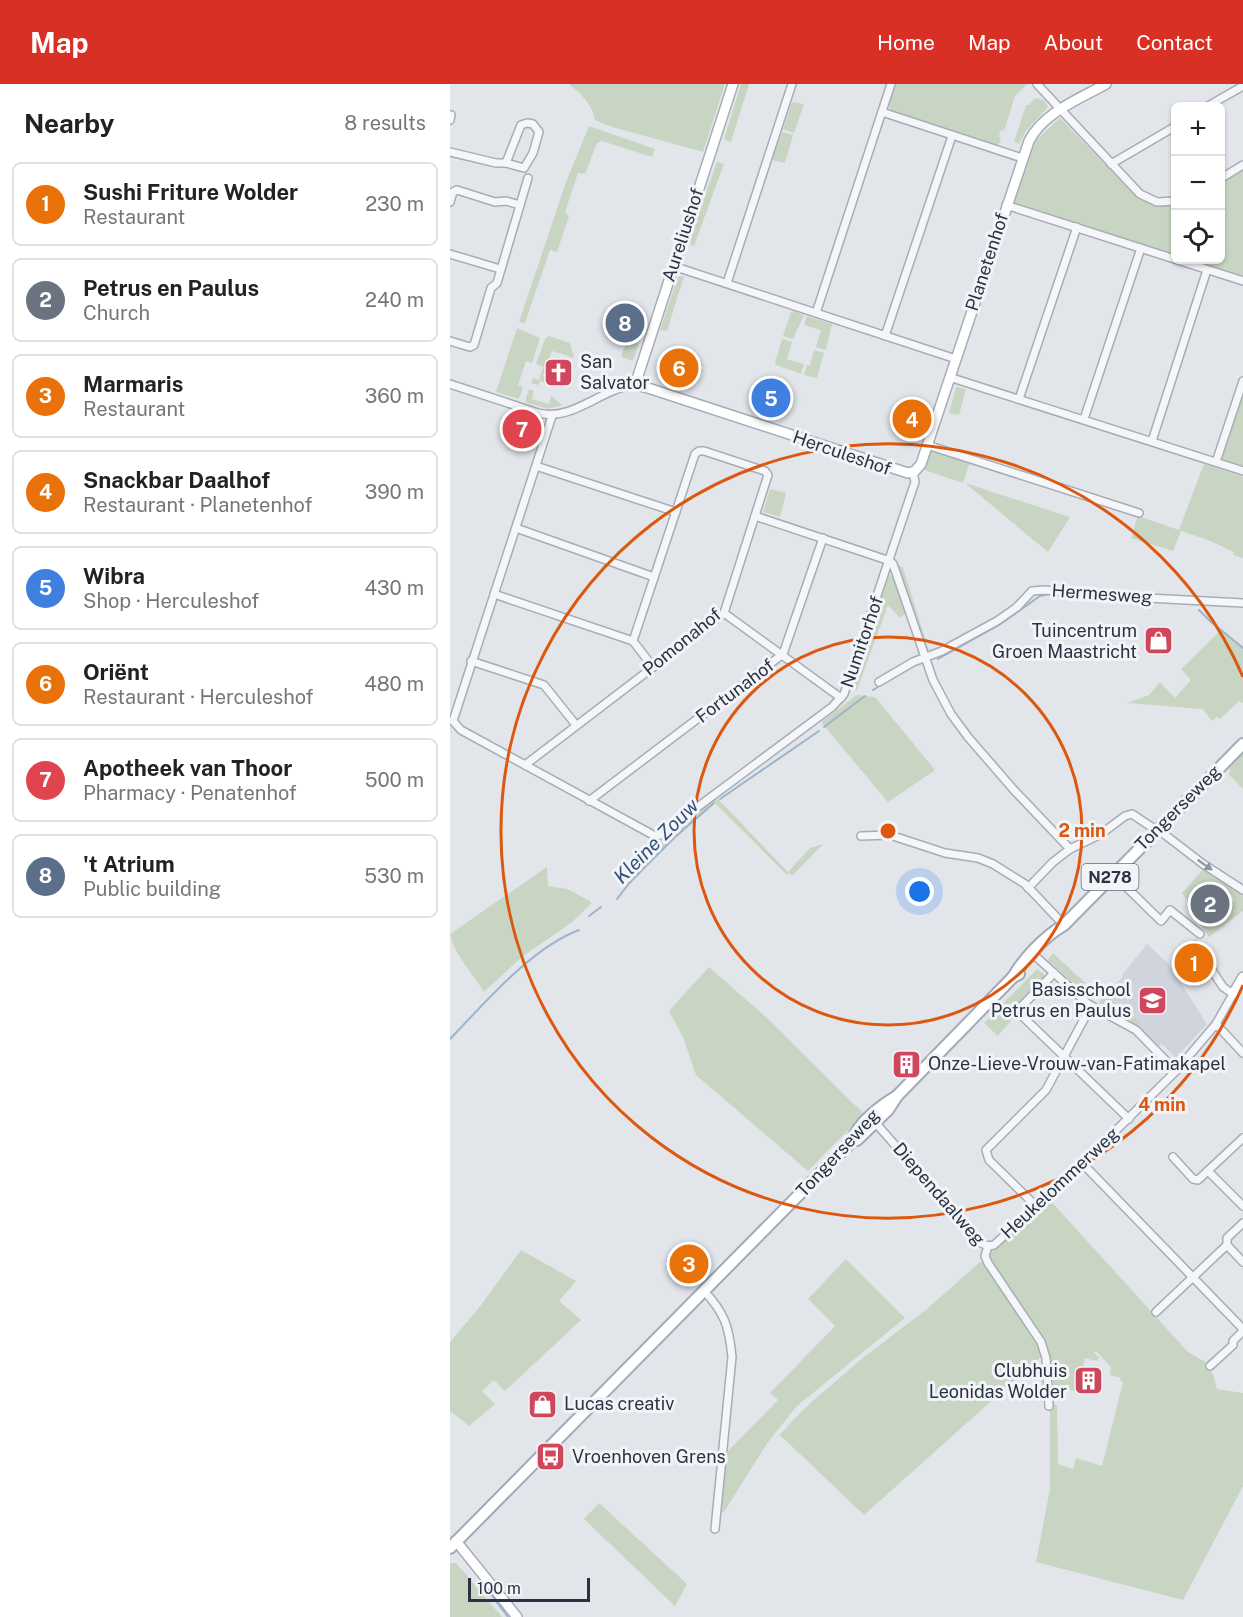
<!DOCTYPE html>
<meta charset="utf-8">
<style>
:root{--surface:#fff;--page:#f6f6f6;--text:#222;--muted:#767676;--line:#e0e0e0;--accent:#d93025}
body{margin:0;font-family:"Public Sans",sans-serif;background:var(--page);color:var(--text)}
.controls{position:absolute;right:18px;top:18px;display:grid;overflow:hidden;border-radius:9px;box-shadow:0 2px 4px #0004}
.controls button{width:54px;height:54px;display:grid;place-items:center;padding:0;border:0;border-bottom:2px solid var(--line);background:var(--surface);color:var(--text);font:30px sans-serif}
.scale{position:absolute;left:18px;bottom:15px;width:122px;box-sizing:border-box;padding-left:6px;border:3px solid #2a3343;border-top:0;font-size:16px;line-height:21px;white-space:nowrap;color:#2a3343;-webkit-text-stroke:4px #f2f4f8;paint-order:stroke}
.you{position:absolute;left:470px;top:808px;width:21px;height:21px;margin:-15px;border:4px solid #fff;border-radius:50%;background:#1a73e8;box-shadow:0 0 0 9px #1a73e833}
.badge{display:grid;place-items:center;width:39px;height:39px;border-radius:50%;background:var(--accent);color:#fff;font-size:20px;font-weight:700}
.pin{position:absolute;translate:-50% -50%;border:3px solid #fff;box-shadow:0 2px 6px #0006}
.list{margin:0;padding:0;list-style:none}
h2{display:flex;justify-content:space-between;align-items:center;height:78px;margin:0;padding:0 24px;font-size:26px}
h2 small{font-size:20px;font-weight:400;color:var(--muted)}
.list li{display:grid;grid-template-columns:39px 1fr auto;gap:18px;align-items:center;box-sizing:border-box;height:84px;margin:0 12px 12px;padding:0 12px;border:2px solid var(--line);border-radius:9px}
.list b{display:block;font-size:22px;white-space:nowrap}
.list p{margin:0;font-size:20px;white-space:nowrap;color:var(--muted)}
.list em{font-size:20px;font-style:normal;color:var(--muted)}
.icon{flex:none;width:33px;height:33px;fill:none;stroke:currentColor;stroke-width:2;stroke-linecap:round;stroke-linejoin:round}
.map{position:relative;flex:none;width:793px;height:1533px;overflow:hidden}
header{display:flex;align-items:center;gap:36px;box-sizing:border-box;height:84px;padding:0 30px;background:var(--accent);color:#fff}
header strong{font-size:28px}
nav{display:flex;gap:33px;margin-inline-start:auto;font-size:21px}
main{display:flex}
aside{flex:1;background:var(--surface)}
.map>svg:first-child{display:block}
</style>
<header>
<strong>Map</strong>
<nav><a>Home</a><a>Map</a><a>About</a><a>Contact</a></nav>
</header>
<main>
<aside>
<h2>Nearby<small>8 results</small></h2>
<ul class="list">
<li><span class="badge" style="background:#e8710a">1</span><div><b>Sushi Friture Wolder</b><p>Restaurant</p></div><em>230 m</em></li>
<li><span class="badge" style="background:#6b7280">2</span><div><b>Petrus en Paulus</b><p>Church</p></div><em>240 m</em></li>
<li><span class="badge" style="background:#e8710a">3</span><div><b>Marmaris</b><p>Restaurant</p></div><em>360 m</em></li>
<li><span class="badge" style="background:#e8710a">4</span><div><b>Snackbar Daalhof</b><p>Restaurant · Planetenhof</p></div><em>390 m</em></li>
<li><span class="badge" style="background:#3f7fe0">5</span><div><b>Wibra</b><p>Shop · Herculeshof</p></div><em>430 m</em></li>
<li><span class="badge" style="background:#e8710a">6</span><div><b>Oriënt</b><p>Restaurant · Herculeshof</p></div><em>480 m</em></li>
<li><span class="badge" style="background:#e0444e">7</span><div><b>Apotheek van Thoor</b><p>Pharmacy · Penatenhof</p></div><em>500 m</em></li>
<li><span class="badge" style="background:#5c6f8a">8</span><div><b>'t Atrium</b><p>Public building</p></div><em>530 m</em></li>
</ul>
</aside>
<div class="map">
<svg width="793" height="1533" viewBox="0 0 793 1533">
<rect width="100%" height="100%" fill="#e2e6eb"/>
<path fill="#d0d5dd" d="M697,860L718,879L757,940L726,974L712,960L709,962L688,942L691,939L672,919L669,921L661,914L666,909L664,907L668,903L666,900L673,893L672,891Z"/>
<g fill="#c8d5c3">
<path d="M119,0H275L253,68L162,43L145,36C142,20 131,10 119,0Z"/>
<path d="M291,0H299L281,58L274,55Z"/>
<path d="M444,0H577L565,12L554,47L551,46L549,52L551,54L548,63L441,27L438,19Z"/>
<path d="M585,14L594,16L598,23L576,47L569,60L564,58L576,21H579Z"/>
<path d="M342,18L354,20L344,49L333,45Z"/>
<path d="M610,34L686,112L701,120L725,121V171L563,120L586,56Z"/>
<path d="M139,42L205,65L202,73L152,57L147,59L135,90L128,89L115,128L119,132L107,168L100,166L75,239L69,238L116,98Z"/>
<path d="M332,48L343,51L335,79L322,76Z"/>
<path d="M267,78L274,80L244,162L238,159Z"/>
<path d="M793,84V194L739,176H770L771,98Z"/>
<path d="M234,192L217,247L210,246L228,193Z"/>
<path d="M344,227L354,231L343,255L333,252L341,228Z"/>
<path d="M357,232L382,240L376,266L366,263L371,246L354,241Z"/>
<path d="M67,244L90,254L82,279L76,277L68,301L73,303L69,315L46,308Z"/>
<path d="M99,252L120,259L124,274L102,267L93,292L99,294L97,299L90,297L88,301L81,299L83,294L89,296L93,283L86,280L95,255Z"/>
<path d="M177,255L189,259L183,277L171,273Z"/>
<path d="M332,255L342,258L337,275L354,280L351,290L326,281L325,279Z"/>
<path d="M364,266L374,269L367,294L354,291L357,281L360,282Z"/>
<path d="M506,303L516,305L509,331L499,329Z"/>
<path d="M793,304V385L768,376Z"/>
<path d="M79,305L84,307L82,315L99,320L101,312L112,321L98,325L75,318Z"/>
<path d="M481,365L520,378L513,399L474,386Z"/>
<path d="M754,380L793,393V474L783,471L784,468L758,456L731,447L723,467L681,454L688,432L729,446Z"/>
<path d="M515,399L620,433L598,468Z"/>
<path d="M320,405L336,409L330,433L313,428Z"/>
<path d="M447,480L453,484L479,567L475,563Z"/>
<path d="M437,491L444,492L456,529L450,534L438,521L407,606L398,604Z"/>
<path d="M771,546L793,563V619L789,617L770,635L767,633L762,637L753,625L677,619L699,611L710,598L725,614L741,596L731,585Z"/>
<path d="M407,611L425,613L485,686L438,718L371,638Z"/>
<path d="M793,669V705L778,690L781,687L779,684Z"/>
<path d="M268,715L338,788L360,764L373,760L342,792L339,789L337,791L264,718L214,764L174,807L202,757H207L261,717Z"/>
<path d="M97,783L98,802L117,805L140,817L141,820L121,839L73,872L34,908C25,893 2,867 0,850Z"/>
<path d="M755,783L793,811V827L759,853L749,839L778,818L780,820L785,816L781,810L779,811L777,804L770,800L766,801L741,821L732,809Z"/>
<path d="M603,869L648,911L641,915L598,876Z"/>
<path d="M259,883L317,934L414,1030L358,1087L246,991L233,953L219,927Z"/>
<path d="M587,885L594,890V893L567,921L565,932L548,952L534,939Z"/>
<path d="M665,900L668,903L661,914L669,922L672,920L691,939L688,942L671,930L651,921L649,917Z"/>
<path d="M599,1115L738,1268L759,1280L757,1283L763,1290L767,1305L793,1309V1402L733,1516L586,1478L600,1405V1320L607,1321L608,1380L623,1385L626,1374L652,1382L673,1298L670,1297L671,1294L660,1291L661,1283L646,1267L644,1269L649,1273L647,1277L635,1274L627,1307L610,1305L608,1310L602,1307L593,1256L587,1244L539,1174V1170Z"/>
<path d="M71,1166L126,1197L109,1217L131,1236L55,1307L44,1296L32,1307L45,1320L19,1342L0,1327V1258L28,1225Z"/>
<path d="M396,1175L455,1234L347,1322L318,1358L274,1428L270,1427L275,1370L328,1316L320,1309L385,1242L358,1215Z"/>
<path d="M530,1178L535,1180L587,1255L593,1271L414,1431L332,1353L329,1352L344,1335L366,1314L414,1273L477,1225Z"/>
<path d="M149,1419L237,1500L225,1522L134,1435Z"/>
<path d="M0,1479H6L52,1533H0Z"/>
</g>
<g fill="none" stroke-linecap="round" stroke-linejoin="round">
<g stroke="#9db4cb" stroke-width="2">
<path d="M605,510L659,517"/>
<path d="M683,517L707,518"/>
<path d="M749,526L760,537L793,564"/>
<path d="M488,575L549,541L590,512L599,510"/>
<path d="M423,606L444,593"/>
<path d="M374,643L415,612"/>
<path d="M270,715L369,647"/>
<path d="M167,815L180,798L224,754L264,719"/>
<path d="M139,832L151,823"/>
<path d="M0,955C35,919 81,864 129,846"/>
<path d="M34,1501L58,1533"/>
</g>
<defs>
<g id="street">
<path d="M587,0L690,110L707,118L726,117"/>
<path d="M758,22L793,2"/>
<path d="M432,28L572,74"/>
<path d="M0,36L1,31"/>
<path d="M77,39L83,40L89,48L83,69L74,84L56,79L71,41Z"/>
<path d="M0,68L46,79H56"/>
<path d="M661,80L726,42"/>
<path d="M770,95L793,81"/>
<path d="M0,118L3,108L7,106L45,118L56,117L70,121"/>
<path d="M556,121L793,197"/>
<path d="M0,170L50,185"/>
<path d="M223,182L506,275"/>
<path d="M277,199L342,0"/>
<path d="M366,229L441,0"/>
<path d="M435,252L502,52"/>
<path d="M0,257L20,263L24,261L41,204L47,199L78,94"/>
<path d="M499,293L793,387"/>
<path d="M0,300L88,329C123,338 151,304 185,301"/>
<path d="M569,315L627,143"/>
<path d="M102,332L3,637L11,646L205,752L210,751L382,623L394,610L465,398L463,388"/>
<path d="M634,335L691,164"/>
<path d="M702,357L757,186"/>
<path d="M477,361L689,429"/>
<path d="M766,378L793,297"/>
<path d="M86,382L226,428"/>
<path d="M305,432L440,477L443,480L483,596L501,630L518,653L563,705L620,765"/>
<path d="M66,444L204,493"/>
<path d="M44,510L183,557L203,583"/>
<path d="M274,529L391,614"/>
<path d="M21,577L94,601L126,641"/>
<path d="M429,598L463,578L492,567L547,537L567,523L582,507L595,506L641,511L793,519"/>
<path d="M75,681L274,529L318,391L315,387L254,367H249L245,370L183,557"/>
<path d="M139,717L333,570L373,454"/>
<path d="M411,752L440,751L495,769L528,774L543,780L575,800L614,841"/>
<path d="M663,790L711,837L720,826L750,850"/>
<path d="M578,804L603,778L620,765L651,750L675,732L682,730L703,744L710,747L753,780L793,806"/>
<path d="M582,869L638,920L686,946L726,987"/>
<path d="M604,889L572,922L570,927L572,932L679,1035"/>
<path d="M766,940L793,969"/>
<path d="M423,1036L531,1159L538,1162"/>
<path d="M723,1073L743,1095L748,1096L793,1054"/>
<path d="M632,1079L793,1245"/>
<path d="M758,1087L793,1122"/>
<path d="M587,1123L539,1076L536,1066L596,1006L641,922"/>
<path d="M777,1161L793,1178"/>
<path d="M538,1162L544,1161L623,1089L726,987L766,940L783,910L773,903L745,861"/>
<path d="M538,1162L535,1172L538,1179L591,1258L596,1274L599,1322"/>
<path d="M254,1207C275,1229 279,1243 282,1273L265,1445"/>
<path d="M706,1228L777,1161V1154L793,1139"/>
<path d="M760,1282L783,1261V1257L793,1247"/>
</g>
<g id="secondary">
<path d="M283,0L185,301L198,304L458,389L465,387L471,380L579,57C593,29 629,15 656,0"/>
<path d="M783,910L793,893"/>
<path d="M6,1457L67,1533"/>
</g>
<g id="primary">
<path d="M563,893C574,874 595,852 614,841L793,660"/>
<path d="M407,1056L438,1026L447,1012L563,893L569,890"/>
<path d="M0,1464L401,1058C408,1039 430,1022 447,1012"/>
</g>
</defs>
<use href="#street" stroke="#a7adb5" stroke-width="10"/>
<use href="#secondary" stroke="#a7adb5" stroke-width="12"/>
<use href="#primary" stroke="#a1aab7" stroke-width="14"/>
<use href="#street" stroke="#f5f6f9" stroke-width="7"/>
<use href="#secondary" stroke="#fff" stroke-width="9"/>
<use href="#primary" stroke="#fff" stroke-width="10"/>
</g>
<defs><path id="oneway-solid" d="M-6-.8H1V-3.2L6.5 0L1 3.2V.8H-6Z" transform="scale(1.5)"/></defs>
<use fill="#90949e" href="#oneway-solid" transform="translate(755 781) rotate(35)"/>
<g fill="none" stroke="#de570f" stroke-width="3">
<circle cx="438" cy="747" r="194"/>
<path d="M793 901A387 387 0 1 1 793 593"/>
</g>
<defs>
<symbol id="church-square" viewBox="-11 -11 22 22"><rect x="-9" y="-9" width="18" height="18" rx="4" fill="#d0475d" stroke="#f2f4f8"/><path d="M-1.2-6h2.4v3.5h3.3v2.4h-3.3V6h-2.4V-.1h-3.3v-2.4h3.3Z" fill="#fff"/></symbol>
<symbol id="shop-square" viewBox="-11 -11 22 22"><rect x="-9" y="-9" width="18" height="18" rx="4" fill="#d0475d" stroke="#f2f4f8"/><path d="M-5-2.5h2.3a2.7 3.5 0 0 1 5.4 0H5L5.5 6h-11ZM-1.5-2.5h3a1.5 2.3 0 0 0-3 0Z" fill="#fff"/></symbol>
<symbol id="school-square" viewBox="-11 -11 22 22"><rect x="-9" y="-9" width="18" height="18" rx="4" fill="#d0475d" stroke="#f2f4f8"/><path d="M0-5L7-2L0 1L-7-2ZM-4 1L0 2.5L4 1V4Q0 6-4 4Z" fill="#fff"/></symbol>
<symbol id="building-square" viewBox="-11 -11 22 22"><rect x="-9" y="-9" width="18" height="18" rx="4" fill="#d0475d" stroke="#f2f4f8"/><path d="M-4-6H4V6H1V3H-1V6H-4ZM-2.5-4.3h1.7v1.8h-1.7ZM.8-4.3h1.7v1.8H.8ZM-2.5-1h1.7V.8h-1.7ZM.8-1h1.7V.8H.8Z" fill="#fff"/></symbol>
<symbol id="bus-square" viewBox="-11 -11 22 22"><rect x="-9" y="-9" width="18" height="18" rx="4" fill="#d0475d" stroke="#f2f4f8"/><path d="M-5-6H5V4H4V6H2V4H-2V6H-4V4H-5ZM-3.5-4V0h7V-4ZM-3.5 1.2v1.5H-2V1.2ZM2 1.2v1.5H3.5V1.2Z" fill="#fff"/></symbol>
</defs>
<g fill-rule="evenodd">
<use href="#church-square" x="92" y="272" width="33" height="33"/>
<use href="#shop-square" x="692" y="540" width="33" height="33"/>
<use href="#school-square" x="686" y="900" width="33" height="33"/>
<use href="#building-square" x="440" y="964" width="33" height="33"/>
<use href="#building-square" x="622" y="1280" width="33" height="33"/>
<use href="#shop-square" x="76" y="1304" width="33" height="33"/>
<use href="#bus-square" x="84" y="1356" width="33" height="33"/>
</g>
<g text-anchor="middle" stroke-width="6" stroke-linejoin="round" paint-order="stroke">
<rect fill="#f2f4f8" stroke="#666d79" stroke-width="1.5" x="631.5" y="780" width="57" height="26" rx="4.5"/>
<g font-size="16" font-weight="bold" fill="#2a3343">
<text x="660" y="799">N278</text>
</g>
<g font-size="18" fill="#2a3343" stroke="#f2f4f8">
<text transform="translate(233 151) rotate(-72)" y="6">Aureliushof</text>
<text transform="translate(537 178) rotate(-72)" y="6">Planetenhof</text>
<text transform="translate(392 369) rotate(19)" y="6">Herculeshof</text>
<text transform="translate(652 510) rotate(4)" y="6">Hermesweg</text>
<text transform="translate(232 558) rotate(-39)" y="6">Pomonahof</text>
<text transform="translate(412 558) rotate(-71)" y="6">Numitorhof</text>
<text transform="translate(285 607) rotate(-37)" y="6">Fortunahof</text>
<text transform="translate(728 724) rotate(-45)" y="6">Tongerseweg</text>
<text transform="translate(388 1069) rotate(-47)" y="6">Tongerseweg</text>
<text transform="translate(610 1099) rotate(-43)" y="6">Heukelommerweg</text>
<text transform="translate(489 1110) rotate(49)" y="6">Diependaalweg</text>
</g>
<g font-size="18" fill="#2a3343" stroke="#f2f4f8" text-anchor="start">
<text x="130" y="284">San<tspan x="130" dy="21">Salvator</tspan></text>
<text x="687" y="553" text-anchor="end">Tuincentrum<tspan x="687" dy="21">Groen Maastricht</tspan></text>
<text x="681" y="912" text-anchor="end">Basisschool<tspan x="681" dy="21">Petrus en Paulus</tspan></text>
<text x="478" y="986">Onze-Lieve-Vrouw-van-Fatimakapel</text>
<text x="617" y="1293" text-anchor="end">Clubhuis<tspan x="617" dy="21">Leonidas Wolder</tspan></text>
<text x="114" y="1326">Lucas creativ</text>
<text x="122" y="1379">Vroenhoven Grens</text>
</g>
<g font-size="20" font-style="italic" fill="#335378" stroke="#f2f4f8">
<text transform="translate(206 757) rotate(-45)" y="7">Kleine Zouw</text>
</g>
</g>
<circle cx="438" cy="747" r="9" fill="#de570f" stroke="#f2f4f8" stroke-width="3"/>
<g font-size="18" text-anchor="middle" font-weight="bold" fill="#de570f" stroke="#f2f4f8" stroke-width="6" stroke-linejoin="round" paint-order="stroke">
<text x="632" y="753">2 min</text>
<text x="712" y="1027">4 min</text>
</g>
</svg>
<div class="controls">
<button>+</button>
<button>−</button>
<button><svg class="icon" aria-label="locate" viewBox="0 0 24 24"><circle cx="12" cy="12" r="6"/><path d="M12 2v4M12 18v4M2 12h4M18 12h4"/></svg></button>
</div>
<div class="scale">100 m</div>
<div class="you"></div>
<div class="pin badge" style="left:744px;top:879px;background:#e8710a">1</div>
<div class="pin badge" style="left:760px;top:820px;background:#6b7280">2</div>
<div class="pin badge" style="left:239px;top:1180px;background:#e8710a">3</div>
<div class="pin badge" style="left:462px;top:335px;background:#e8710a">4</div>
<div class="pin badge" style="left:321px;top:314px;background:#3f7fe0">5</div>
<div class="pin badge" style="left:229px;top:284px;background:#e8710a">6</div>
<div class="pin badge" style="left:72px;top:345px;background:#e0444e">7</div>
<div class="pin badge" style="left:175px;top:239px;background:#5c6f8a">8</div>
</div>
</main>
